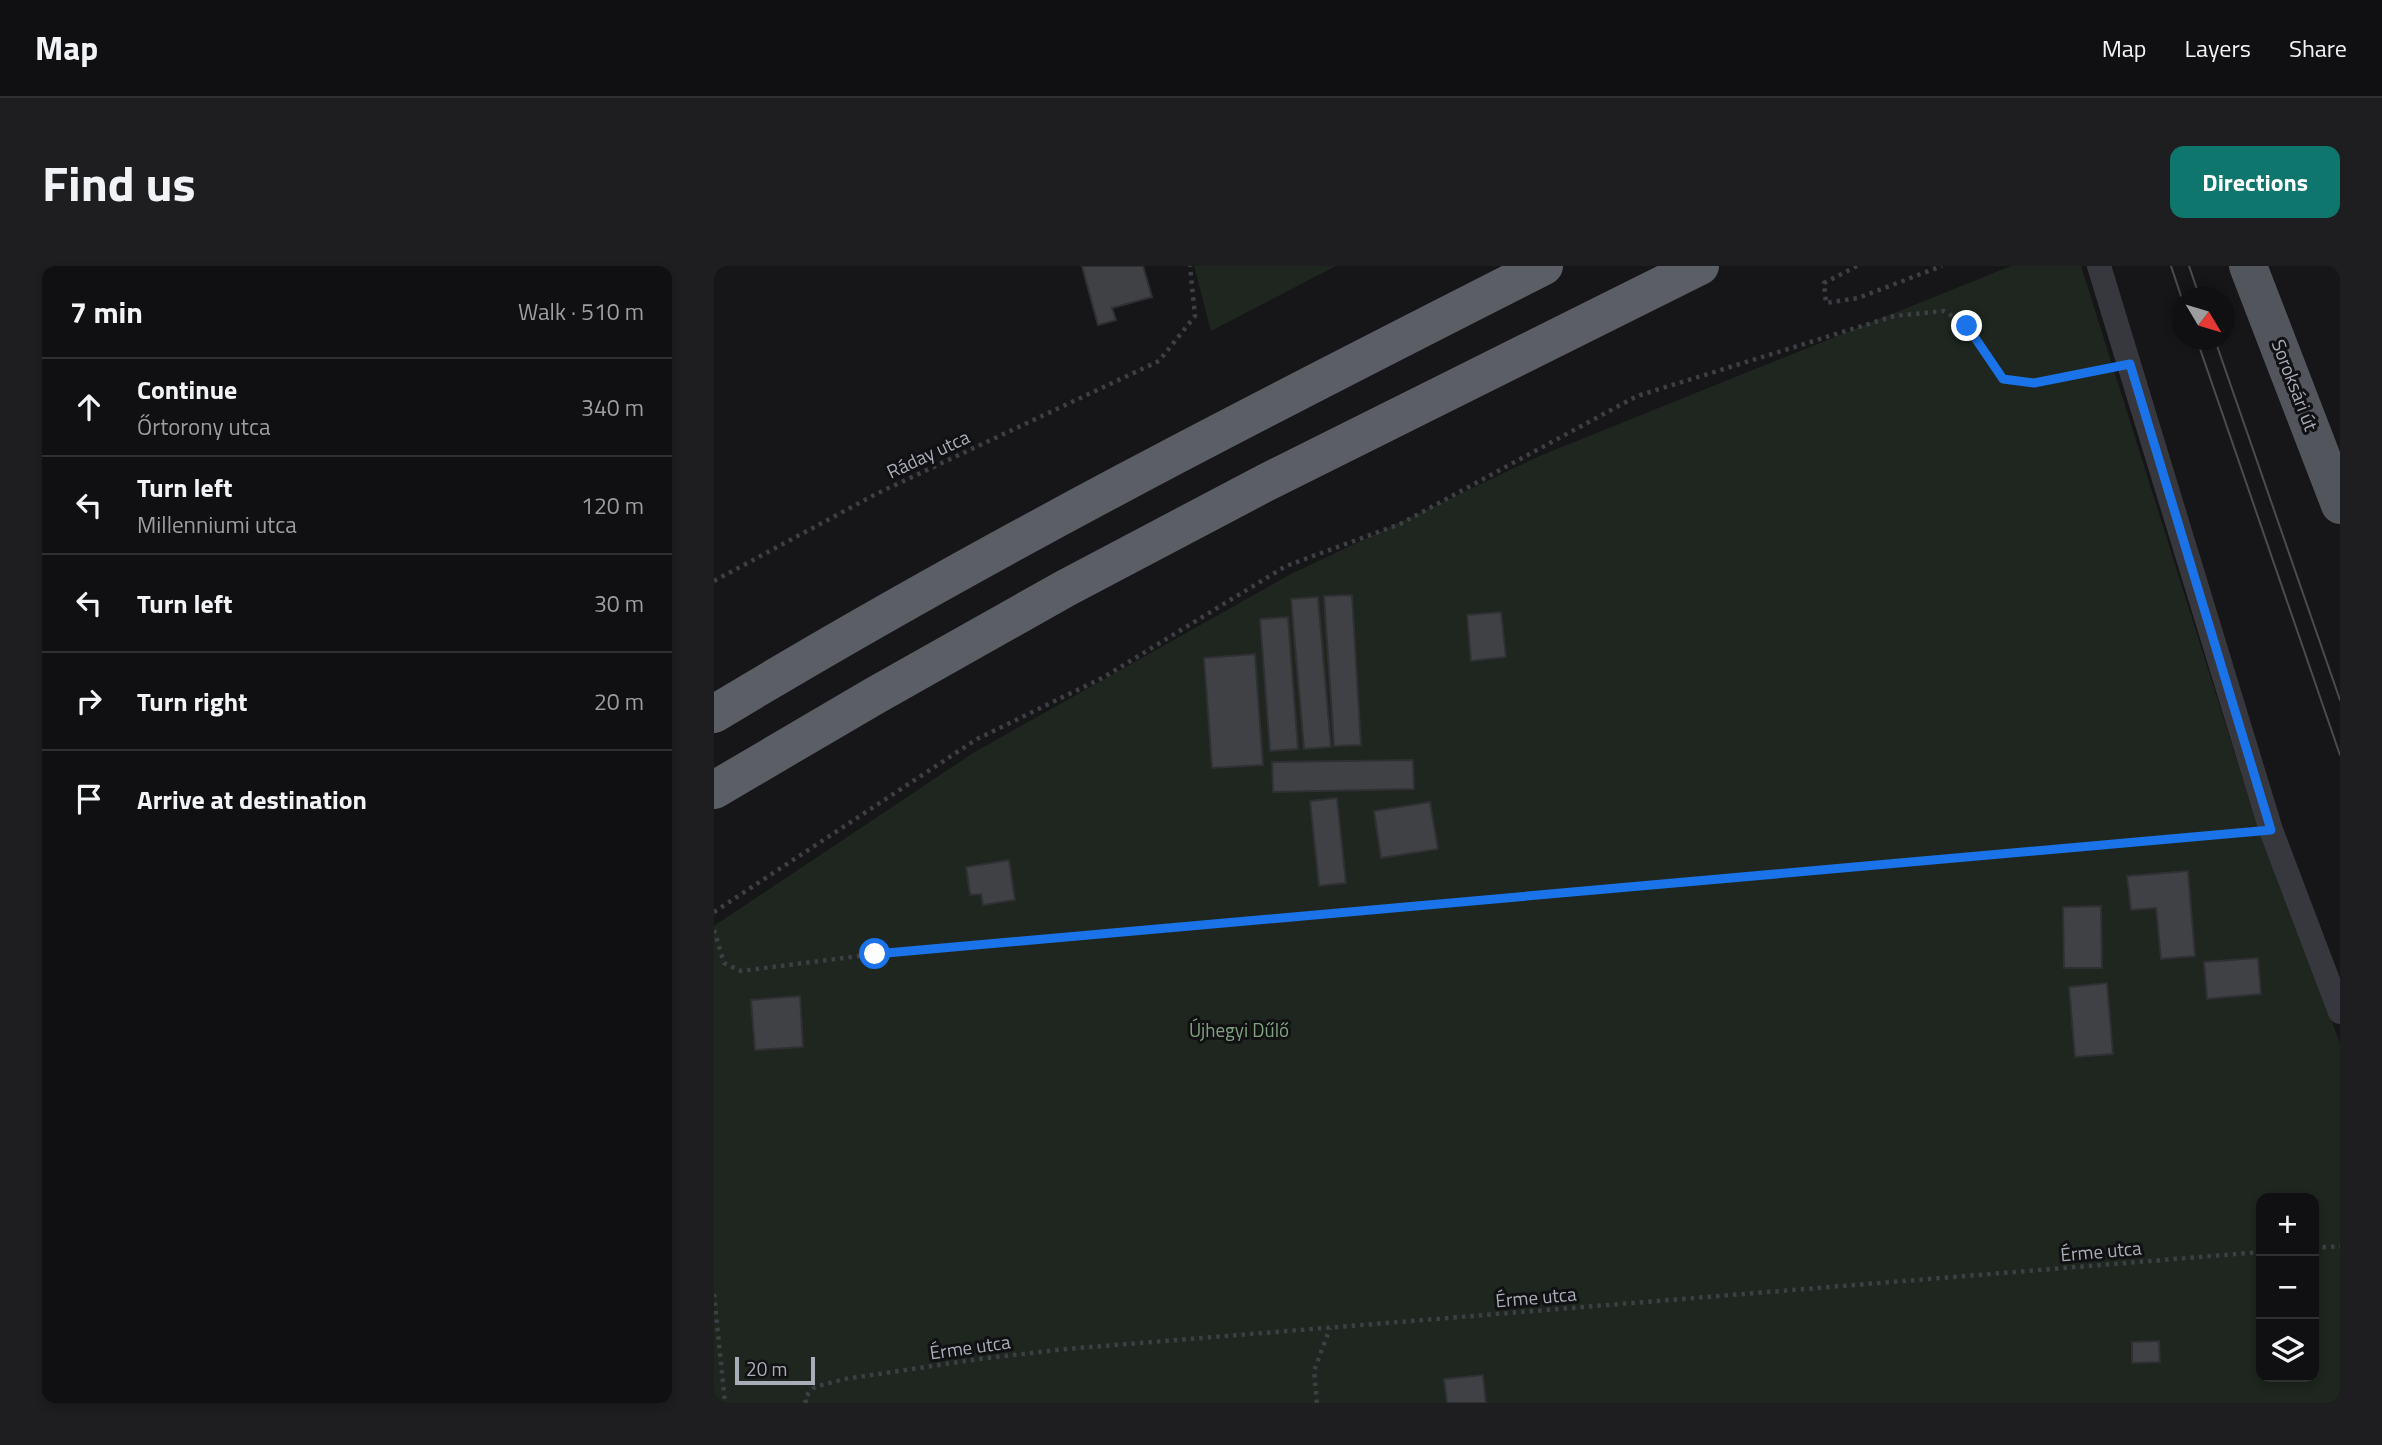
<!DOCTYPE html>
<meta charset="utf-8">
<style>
:root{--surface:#101012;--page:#1e1e20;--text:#f1f3f6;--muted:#9c9d9f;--line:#303032;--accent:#0f766e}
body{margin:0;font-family:"Titillium Web",sans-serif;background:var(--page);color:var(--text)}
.controls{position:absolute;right:21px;bottom:21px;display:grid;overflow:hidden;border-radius:14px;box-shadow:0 4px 10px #0003}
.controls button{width:63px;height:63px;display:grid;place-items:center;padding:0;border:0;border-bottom:2px solid var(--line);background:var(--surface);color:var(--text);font:35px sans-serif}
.compass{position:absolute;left:1458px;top:21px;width:63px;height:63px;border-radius:50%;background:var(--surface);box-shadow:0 4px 10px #0003;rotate:128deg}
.scale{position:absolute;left:21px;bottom:18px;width:80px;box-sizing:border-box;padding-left:7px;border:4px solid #a8adb8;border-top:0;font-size:19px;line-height:24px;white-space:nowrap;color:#a8adb8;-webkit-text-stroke:5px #111113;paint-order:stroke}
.stop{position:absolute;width:21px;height:21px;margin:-16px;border:5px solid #1a73e8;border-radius:50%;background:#fff}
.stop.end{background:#1a73e8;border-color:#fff;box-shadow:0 2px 7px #0008}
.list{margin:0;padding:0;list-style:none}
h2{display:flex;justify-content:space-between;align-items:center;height:91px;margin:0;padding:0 28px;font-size:30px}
h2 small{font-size:23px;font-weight:400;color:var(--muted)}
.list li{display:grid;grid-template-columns:46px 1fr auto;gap:21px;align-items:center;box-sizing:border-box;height:98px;padding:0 28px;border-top:2px solid var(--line)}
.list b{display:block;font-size:26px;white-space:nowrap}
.list p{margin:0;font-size:23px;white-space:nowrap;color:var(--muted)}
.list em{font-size:23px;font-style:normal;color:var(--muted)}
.icon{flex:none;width:38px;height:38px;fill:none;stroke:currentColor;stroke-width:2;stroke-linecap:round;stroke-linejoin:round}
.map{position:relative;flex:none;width:1626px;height:1137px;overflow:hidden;border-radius:14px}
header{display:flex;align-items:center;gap:42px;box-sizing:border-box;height:98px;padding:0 35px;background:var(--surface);border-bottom:2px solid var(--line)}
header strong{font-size:33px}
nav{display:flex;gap:38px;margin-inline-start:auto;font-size:24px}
.intro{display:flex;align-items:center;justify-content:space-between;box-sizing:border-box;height:168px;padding:0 42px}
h1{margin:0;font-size:49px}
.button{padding:18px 32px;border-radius:14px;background:var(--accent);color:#fff;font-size:24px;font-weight:700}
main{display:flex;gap:42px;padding:0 42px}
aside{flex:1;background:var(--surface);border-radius:14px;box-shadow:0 4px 10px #0003}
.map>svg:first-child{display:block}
</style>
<header>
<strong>Map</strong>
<nav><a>Map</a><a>Layers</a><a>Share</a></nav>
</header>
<div class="intro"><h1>Find us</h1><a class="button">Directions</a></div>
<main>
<aside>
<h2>7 min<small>Walk · 510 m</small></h2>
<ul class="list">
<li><svg class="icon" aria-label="ahead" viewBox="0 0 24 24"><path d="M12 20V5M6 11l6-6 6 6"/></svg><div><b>Continue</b><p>Őrtorony utca</p></div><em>340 m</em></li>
<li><svg class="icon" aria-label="left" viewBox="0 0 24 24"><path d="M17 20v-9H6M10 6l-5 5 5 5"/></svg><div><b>Turn left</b><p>Millenniumi utca</p></div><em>120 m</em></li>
<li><svg class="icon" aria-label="left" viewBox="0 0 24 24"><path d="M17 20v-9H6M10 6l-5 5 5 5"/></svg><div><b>Turn left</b></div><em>30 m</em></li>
<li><svg class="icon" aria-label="right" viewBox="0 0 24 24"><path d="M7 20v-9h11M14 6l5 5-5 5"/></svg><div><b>Turn right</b></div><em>20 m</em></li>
<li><svg class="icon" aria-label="arrive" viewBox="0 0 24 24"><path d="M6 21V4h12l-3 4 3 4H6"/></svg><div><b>Arrive at destination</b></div></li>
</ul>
</aside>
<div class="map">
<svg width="1626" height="1137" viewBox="0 0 1626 1137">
<rect width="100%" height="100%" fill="#161618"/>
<g fill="#1e261f" fill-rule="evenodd">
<path d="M480,0H622L497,65Z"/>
<path d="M1297,0H1367L1536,536L1626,777V1137H0V660L259,487L577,308L828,189ZM1547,932H1600V1111H1547Z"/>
</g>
<g fill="#404145" stroke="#303034" stroke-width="2">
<path d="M368,0H429L438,31L398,42L402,54L384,59Z"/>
<path d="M638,329L647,479L620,480L610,330Z"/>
<path d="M604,331L617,481L590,483L577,333Z"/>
<path d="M787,346L792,391L757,395L753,349Z"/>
<path d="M574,351L584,483L556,485L546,353Z"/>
<path d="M541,388L549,499L498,502L490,392Z"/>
<path d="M699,494L700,523L559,526L558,496Z"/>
<path d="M623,532L632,617L605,620L596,535Z"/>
<path d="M716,536L724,583L667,592L660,545Z"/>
<path d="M295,594L301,634L269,639L267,628L256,629L252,601Z"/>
<path d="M1474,605L1481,690L1447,693L1442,642L1417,644L1413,610Z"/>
<path d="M1387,640L1388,702H1350L1349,641Z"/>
<path d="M1544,692L1547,728L1493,733L1490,696Z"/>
<path d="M1393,717L1399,788L1361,791L1355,721Z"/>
<path d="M86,730L89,781L41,784L37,734Z"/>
<path d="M1445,1075L1446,1096L1418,1097V1076Z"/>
<path d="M769,1109L772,1137H733L730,1113Z"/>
</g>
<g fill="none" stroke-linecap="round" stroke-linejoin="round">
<g stroke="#3d3f44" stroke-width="4.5" stroke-dasharray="3.5 5" stroke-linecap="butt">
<path d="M1143,0L1110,17L1112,37L1144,32L1228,0"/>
<path d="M0,315L162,228L445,95L481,50L476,0"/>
<path d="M0,646L263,473L390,411L572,300L686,258L923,130L1180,50L1230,45L1253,59L1289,113L1319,117L1392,103"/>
<path d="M0,664L10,697L27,705L161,688L1531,567"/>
<path d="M1600,982L1626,980"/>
<path d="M0,1028L11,1137"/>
<path d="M92,1137L91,1131L101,1121L130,1113L265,1093L352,1083L1547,986"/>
<path d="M603,1137L600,1105L616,1062"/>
</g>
<path stroke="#37383d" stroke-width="24" d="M1385,0L1557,564L1626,746"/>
<path stroke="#53555c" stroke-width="38" d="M1534,0L1626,239"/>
<g stroke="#5b5e65" stroke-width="38">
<path d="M0,448C269,285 550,142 830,0"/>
<path d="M0,524L162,429L352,322L551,217L986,0"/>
</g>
<g stroke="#4a4c52" stroke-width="2">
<path d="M1457,0L1468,33"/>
<path d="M1475,0L1486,32"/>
<path d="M1483,74L1626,489"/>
<path d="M1501,74L1626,434"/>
</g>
</g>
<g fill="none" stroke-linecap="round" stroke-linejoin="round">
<path stroke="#1a73e8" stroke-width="9" d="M161,688L1557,564L1416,98L1320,117L1289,113L1253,60"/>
</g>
<g text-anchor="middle" stroke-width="6" stroke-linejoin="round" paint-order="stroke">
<g font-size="19" fill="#a8adb8" stroke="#111113">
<text transform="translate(1581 119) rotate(69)" y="7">Soroksári út</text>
<text transform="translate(214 188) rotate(-25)" y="7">Ráday utca</text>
<text transform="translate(1387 985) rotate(-5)" y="7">Érme utca</text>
<text transform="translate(822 1031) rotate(-5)" y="7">Érme utca</text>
<text transform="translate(256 1081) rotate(-8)" y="7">Érme utca</text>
</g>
<g font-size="19" fill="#7fa381" stroke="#111113">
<text x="525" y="771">Újhegyi Dűlő</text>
</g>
</g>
</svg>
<div class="controls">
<button>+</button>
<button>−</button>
<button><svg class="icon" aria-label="layers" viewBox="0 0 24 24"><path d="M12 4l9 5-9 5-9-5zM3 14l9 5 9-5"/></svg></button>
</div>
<svg class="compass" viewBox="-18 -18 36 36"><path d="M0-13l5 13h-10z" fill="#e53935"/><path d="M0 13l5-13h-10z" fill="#9c9d9f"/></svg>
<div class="scale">20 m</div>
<div class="stop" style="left:161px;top:688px"></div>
<div class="stop end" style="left:1253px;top:60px"></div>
</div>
</main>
